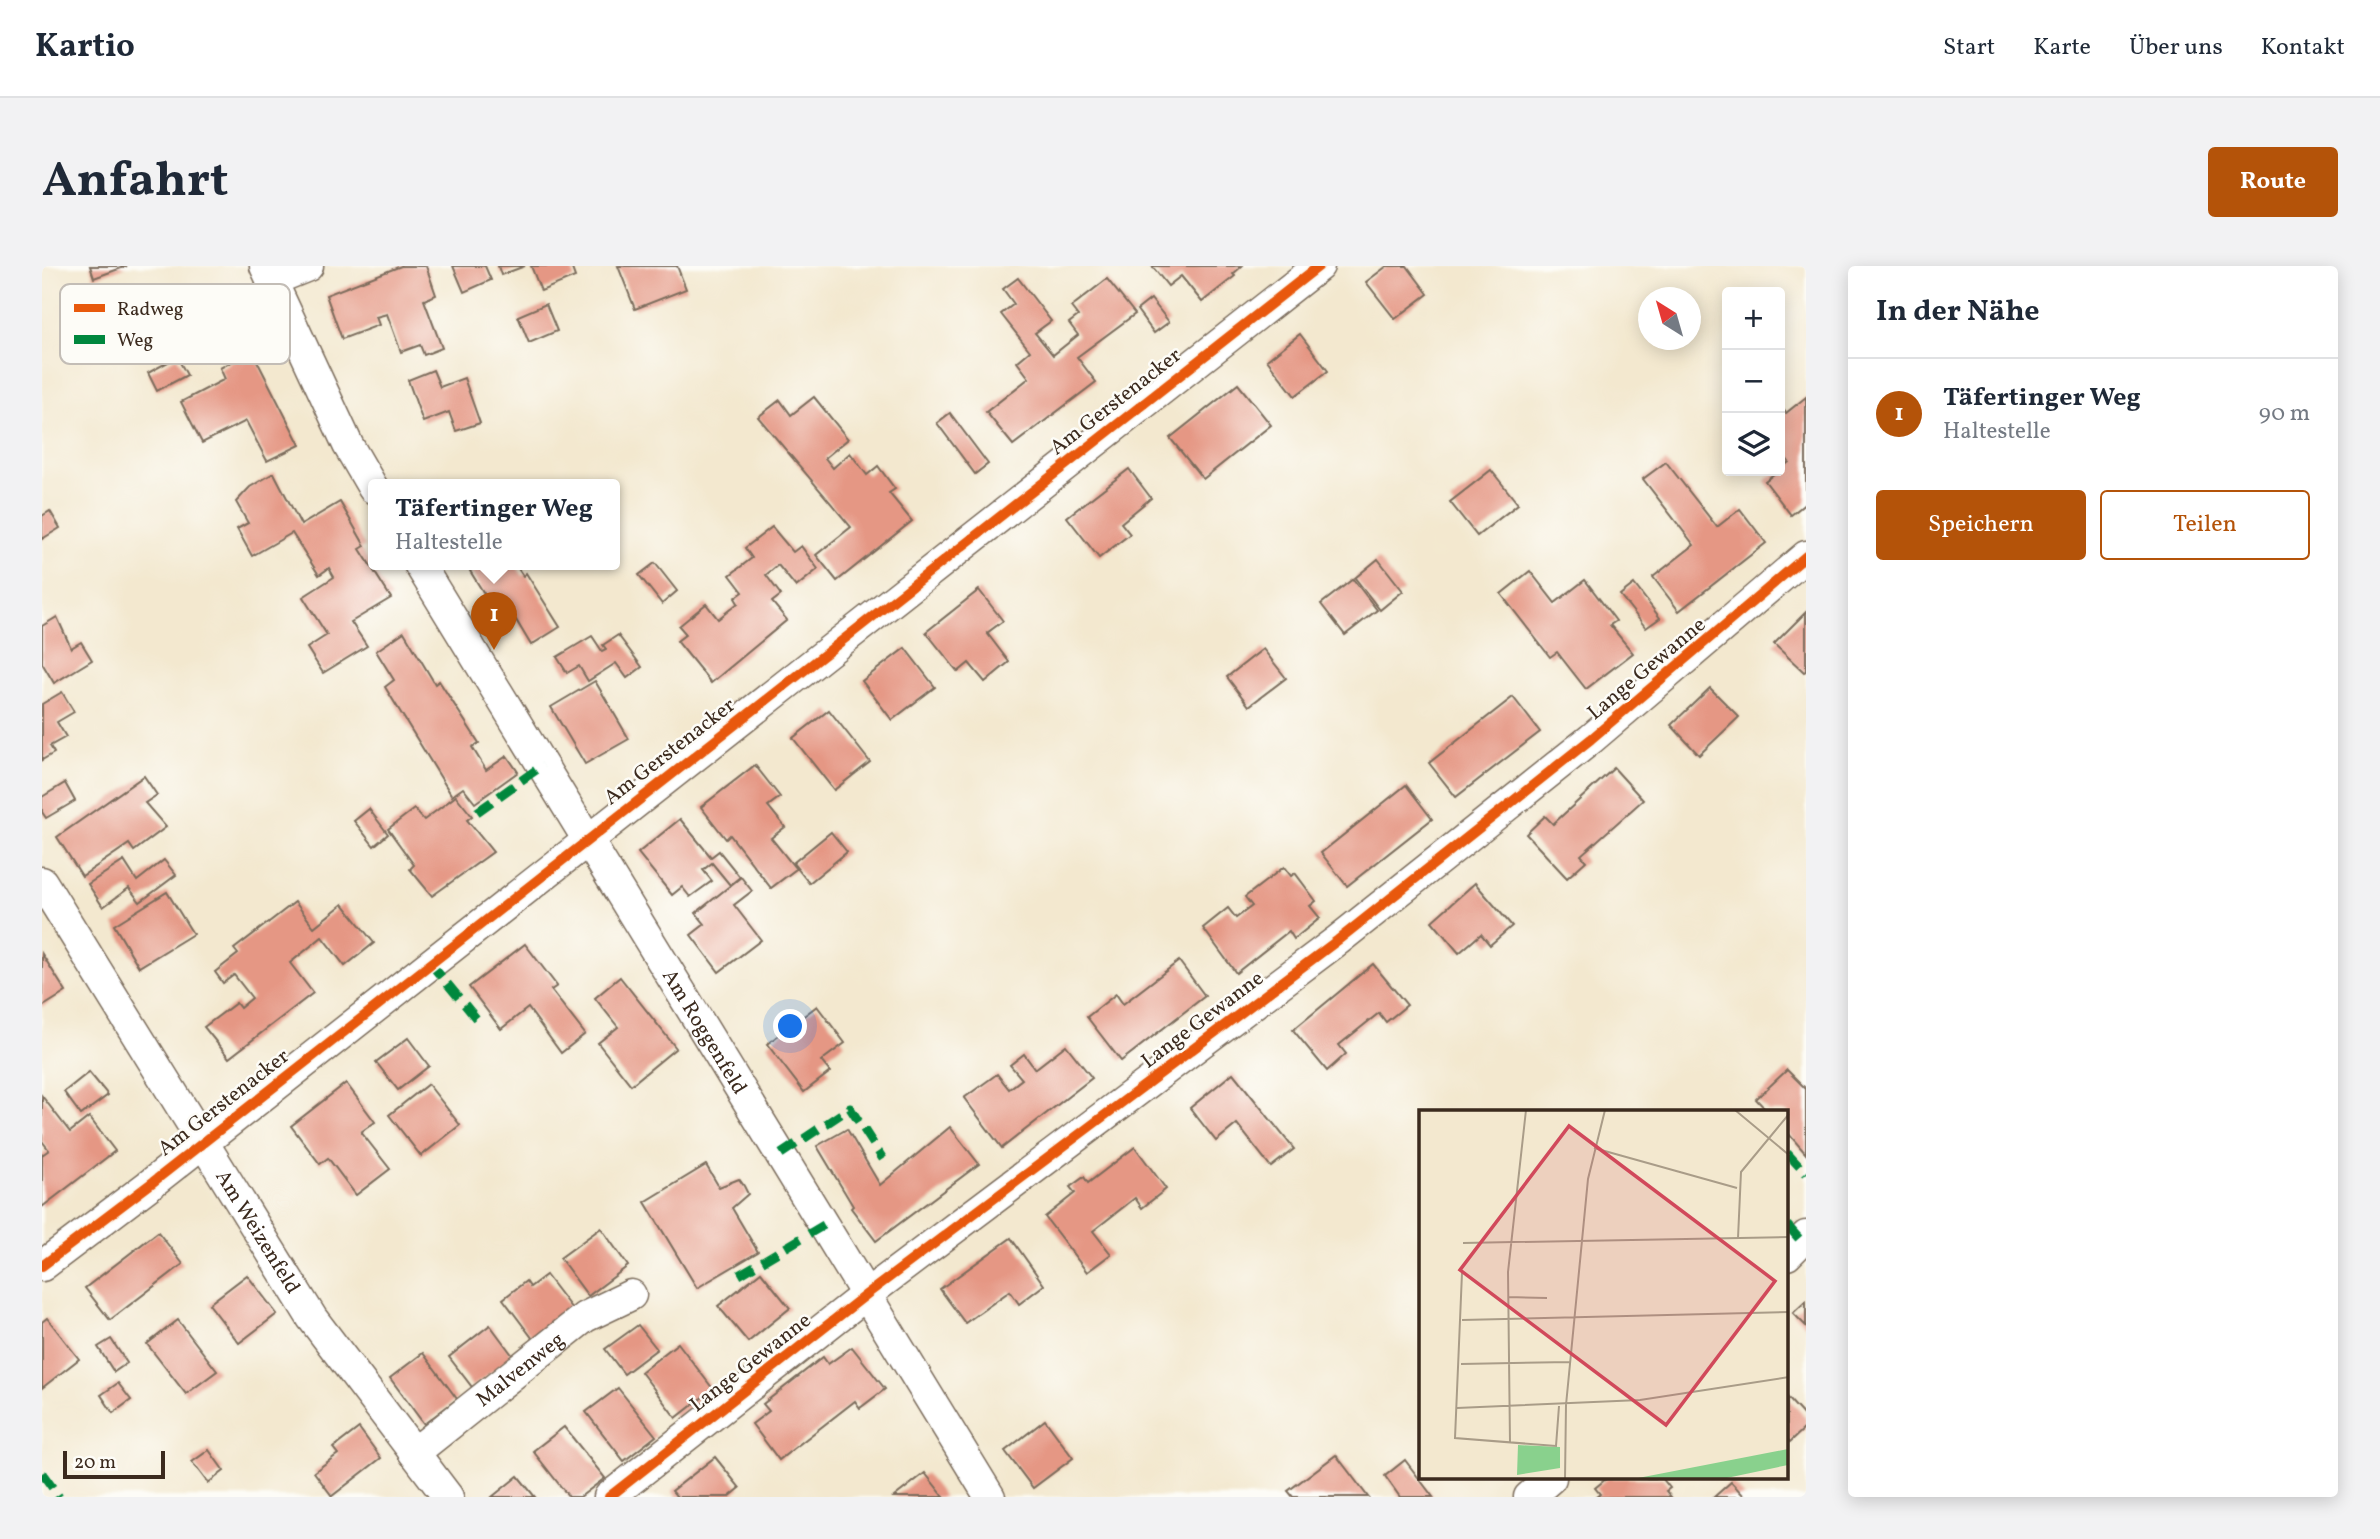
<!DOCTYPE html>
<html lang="de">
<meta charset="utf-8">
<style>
:root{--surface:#fff;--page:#f2f2f3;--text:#1f2937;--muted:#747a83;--line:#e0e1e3;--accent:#b45309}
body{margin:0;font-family:Vollkorn,serif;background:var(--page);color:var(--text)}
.controls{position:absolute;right:21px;top:21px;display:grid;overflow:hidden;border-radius:7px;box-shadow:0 4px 18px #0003}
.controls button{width:63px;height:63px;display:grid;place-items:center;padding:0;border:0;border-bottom:2px solid var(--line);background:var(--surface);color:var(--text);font:35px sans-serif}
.compass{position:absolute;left:1596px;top:21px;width:63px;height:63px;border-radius:50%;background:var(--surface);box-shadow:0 4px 18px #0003;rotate:323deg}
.scale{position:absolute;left:21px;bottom:18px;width:102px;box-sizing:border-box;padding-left:7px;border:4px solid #3b2a1e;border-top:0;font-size:19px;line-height:24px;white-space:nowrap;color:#3b2a1e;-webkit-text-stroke:5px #fdfcf7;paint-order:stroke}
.you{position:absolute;left:749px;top:761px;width:24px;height:24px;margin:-18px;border:5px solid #fff;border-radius:50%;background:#1a73e8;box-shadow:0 0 0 10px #1a73e833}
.badge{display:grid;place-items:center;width:46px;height:46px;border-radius:50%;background:var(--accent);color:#fff;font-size:23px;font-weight:700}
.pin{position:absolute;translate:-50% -58px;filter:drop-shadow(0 2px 4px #0008)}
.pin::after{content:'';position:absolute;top:37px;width:24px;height:21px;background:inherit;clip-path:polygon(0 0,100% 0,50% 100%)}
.popup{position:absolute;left:326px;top:213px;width:252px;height:91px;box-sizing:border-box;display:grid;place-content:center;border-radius:7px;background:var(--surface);filter:drop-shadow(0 2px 5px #0005);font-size:23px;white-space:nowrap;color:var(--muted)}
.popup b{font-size:26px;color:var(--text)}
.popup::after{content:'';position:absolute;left:50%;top:100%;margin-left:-14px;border:14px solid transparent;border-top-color:var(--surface)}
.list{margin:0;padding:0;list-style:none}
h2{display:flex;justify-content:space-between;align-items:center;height:91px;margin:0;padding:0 28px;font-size:30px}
h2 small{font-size:23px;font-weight:400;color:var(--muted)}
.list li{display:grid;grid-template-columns:46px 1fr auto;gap:21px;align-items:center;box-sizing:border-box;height:112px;padding:0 28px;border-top:2px solid var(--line)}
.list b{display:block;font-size:26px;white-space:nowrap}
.list p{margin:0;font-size:23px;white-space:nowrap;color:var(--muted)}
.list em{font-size:23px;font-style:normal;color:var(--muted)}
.actions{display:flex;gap:14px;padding:21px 28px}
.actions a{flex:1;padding:16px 0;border:2px solid var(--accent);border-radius:7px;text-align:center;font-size:24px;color:var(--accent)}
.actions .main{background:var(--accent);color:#fff}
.icon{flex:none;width:38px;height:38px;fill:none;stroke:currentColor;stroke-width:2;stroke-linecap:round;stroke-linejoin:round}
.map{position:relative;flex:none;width:1764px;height:1231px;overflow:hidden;border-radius:7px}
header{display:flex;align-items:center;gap:42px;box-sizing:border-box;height:98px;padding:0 35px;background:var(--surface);border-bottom:2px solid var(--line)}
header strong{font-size:33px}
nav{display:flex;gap:38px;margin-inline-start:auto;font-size:24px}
.intro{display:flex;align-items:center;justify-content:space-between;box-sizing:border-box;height:168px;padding:0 42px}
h1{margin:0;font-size:49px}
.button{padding:18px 32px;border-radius:7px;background:var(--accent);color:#fff;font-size:24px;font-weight:700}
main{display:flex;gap:42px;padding:0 42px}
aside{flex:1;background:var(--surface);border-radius:7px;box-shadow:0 4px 18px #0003}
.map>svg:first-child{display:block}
</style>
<header>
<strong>Kartio</strong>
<nav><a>Start</a><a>Karte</a><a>Über uns</a><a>Kontakt</a></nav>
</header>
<div class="intro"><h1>Anfahrt</h1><a class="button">Route</a></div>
<main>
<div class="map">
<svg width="1764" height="1231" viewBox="0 0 1764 1231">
<rect width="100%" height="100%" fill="#fdfcf7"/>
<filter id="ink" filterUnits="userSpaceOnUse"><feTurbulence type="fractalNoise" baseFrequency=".0143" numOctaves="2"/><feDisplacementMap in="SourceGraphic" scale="14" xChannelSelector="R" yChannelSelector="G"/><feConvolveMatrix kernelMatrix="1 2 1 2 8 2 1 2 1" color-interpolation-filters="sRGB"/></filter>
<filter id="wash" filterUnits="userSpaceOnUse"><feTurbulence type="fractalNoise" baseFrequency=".00686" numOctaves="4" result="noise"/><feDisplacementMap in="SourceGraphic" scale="28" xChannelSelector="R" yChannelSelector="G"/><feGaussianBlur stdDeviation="1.57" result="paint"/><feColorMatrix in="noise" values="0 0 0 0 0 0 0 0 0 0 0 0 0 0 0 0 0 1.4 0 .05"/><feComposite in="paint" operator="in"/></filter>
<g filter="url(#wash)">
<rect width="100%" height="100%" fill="#f3e8cf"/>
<g id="blocks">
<g fill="#e59784">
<path d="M48,0H85L52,12Z"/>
<path d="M359,0H384L394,29L382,34L400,82L382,89L378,79L359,86L345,48L334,51L337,59L300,73L284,29Z"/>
<path d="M411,0H443L449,14L422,26Z"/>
<path d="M456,0H483L459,9Z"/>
<path d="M489,0H529L533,11L499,25Z"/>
<path d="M576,0H635L644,23L593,43Z"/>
<path d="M1110,0H1200L1191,8L1193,10L1160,36L1139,10L1126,20Z"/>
<path d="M1345,0H1365L1386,28L1353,53L1324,16Z"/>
<path d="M976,12L1009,55L993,67L1011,89L1036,69L1027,57L1036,50L1029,41L1065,13L1093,48L1035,91L1054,116L971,179L944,146L987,112L975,96L988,85L959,48L972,38L961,23Z"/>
<path d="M1109,33L1127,56L1112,67L1095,44Z"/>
<path d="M504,38L515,65L487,77L476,50Z"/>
<path d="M1258,68L1286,105L1253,130L1225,94Z"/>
<path d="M210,85L258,179L225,195L204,155L160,177L139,136L183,113L178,102Z"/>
<path d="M135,91L145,109L115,125L106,107Z"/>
<path d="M391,104L398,121L422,112L438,157L414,165L407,146L381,156L366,114Z"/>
<path d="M1196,118L1229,159L1161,213L1128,172Z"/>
<path d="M772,131L806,173L783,192L791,202L808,187L825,209L836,200L853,223L847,227L870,255L795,315L774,289L809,261L716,151L738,134L749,149Z"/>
<path d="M1764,131V237L1749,249L1723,215L1747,196L1738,185V140L1744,147Z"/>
<path d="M908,147L946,198L933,208L895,157Z"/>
<path d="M1624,196L1675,261L1698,243L1724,277L1637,345L1611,311L1652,279L1601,213Z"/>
<path d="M1087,203L1109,232L1079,257L1088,268L1057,292L1025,251Z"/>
<path d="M1449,204L1476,238L1435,270L1408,236Z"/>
<path d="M232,207L259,259L298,236L323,280L318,283L349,332L309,356L325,380L281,407L265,382L285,369L261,331L292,311L287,302L277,309L250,267L210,290L195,263L206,257L194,236L208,221Z"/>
<path d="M8,245L18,262L0,273V250Z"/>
<path d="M730,261L751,286L759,280L776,303L754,321L736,299L724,309L739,329L730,336L745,354L669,417L635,375L644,368L637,360L664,338L676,353L696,337L693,332L701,326L688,309L710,292L703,282Z"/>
<path d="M1336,293L1361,325L1338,344L1313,312Z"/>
<path d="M613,297L635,325L620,338L597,309Z"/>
<path d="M438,298H473L481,310L484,307L518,361L489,379L474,354L463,361L428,305Z"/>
<path d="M1488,305L1513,337L1543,314L1574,355L1568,359L1591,387L1544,423L1515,386L1508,391L1459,328Z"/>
<path d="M1311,313L1335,344L1303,369L1279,338Z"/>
<path d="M1592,318L1618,352L1604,362L1578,329Z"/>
<path d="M937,324L961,355L945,367L967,396L943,416L927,397L916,406L884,366Z"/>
<path d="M1764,346V405L1762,406L1732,378Z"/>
<path d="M15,351L29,382L39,376L50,394L12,417L0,397V360Z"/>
<path d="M362,366L393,418L397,415L437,477L430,481L444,504L465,490L476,506L433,537L421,522L410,530L343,421L352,414L334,385Z"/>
<path d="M576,369L600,401L585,412L574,397L546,415L537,400L525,407L515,391L550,370L560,385L564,383L561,379Z"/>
<path d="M863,382L893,421L850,454L820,415Z"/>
<path d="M1221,383L1244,412L1207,440L1185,411Z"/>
<path d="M553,415L587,473L543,498L509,441Z"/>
<path d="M1668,422L1697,451L1657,489L1629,459Z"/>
<path d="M20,426L32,446L15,456L24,471L8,480L12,487L0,494V438Z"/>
<path d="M1471,431L1498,466L1414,531L1387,497Z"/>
<path d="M787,444L828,496L792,524L751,472Z"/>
<path d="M713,499L738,531L726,540L743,561L729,572L754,603L729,622L688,569L684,573L659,541Z"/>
<path d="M1572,502L1601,534L1539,589L1544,595L1525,612L1484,568L1503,550L1511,558Z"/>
<path d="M102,510L115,529L103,537L124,561L92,585L87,578L40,610L15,571Z"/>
<path d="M23,517L33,535L4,552L0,546V531Z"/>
<path d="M1364,519L1390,553L1305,620L1279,587Z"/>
<path d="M414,530L430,550L425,554L451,586L390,630L368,603L372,599L346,563L372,543L382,554Z"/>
<path d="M327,543L346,568L332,580L312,555Z"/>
<path d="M638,553L669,591L677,585L698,611L688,619L670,597L661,604L670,615L648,631L640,621L630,629L596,587Z"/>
<path d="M789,566L805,586L767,617L751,597Z"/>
<path d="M122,594L134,609L98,636L87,622L61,641L46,618L82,595L95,615Z"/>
<path d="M1242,601L1249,610L1253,607L1274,635L1268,640L1278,652L1252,673L1247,665L1194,707L1161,662L1186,642L1194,652L1210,640L1203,631Z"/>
<path d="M699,611L710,625L692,639L719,674L677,706L649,669L663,658L654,647Z"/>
<path d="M1433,617L1470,660L1448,679L1439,668L1417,687L1390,655Z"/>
<path d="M125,626L151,668L97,701L72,659Z"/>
<path d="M253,636L272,661L301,638L332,677L303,700L280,671L248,697L271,727L187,792L162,761L194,737L198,742L210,732L192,709L181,717L173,706L196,688L192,683Z"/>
<path d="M483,678L515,720L509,724L543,768L519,787L486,742L459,763L427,721Z"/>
<path d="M0,688L24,726L0,741Z"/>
<path d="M1137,695L1163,730L1079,795L1045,751L1074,728L1081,738Z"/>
<path d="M1331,698L1365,739L1344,756L1337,747L1297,779L1304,788L1285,805L1251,764Z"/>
<path d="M578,711L634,782L589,819L556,777L576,761L553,732Z"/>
<path d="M775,740L803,777L779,795L788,806L762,826L725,778Z"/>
<path d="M366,772L387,800L356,824L334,796Z"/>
<path d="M1024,779L1050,812L960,882L922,832L955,808L967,823L980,813L968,799L982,788L993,803Z"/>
<path d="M1745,804L1764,823V888L1745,866V846H1726L1714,833Z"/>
<path d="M47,806L66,829L39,849L22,826Z"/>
<path d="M1191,807L1252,883L1229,901L1195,858L1174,875L1148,842Z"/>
<path d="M304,817L333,856L319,866L348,903L314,929L286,892L278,898L249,860Z"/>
<path d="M386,818L418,859L379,890L347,849Z"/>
<path d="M0,830L28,866L47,851L73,885L0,941V889L7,884L0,875Z"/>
<path d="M908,861L937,898L834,975L809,942L811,940L775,880L805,863L838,919Z"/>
<path d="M1093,881L1124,923L1100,942L1093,932L1051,965L1069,988L1045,1006L1003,951L1033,927L1028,921L1042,911L1046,917Z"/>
<path d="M664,899L677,921L697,913L702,920L706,928L690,942L716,986L655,1022L603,936Z"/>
<path d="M559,962L586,1000L546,1030L518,992Z"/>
<path d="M116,966L141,998L68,1054L43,1022Z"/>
<path d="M969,972L1002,1019L977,1038L968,1025L923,1057L898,1023Z"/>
<path d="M719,1006L748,1042L706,1076L676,1040Z"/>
<path d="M205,1009L235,1048L197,1077L167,1038Z"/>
<path d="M504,1009L530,1043L491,1073L461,1033L484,1015L488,1021Z"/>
<path d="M1764,1035V1060L1751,1047Z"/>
<path d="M5,1052L37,1093L0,1122V1056Z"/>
<path d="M136,1054L175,1105L144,1128L105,1078Z"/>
<path d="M448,1059L471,1090L430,1121L407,1091Z"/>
<path d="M596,1059L615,1083L582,1108L563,1083Z"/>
<path d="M69,1073L85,1097L72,1106L56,1081Z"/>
<path d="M636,1077L671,1123L634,1152L599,1106Z"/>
<path d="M810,1081L843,1123L818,1142L813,1135L737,1194L710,1158L727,1145L721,1138L781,1091L786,1098Z"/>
<path d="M381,1087L415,1133L382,1158L348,1112Z"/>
<path d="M76,1117L89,1134L71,1147L59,1129Z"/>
<path d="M576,1122L614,1170L582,1195L544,1146Z"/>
<path d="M1745,1131L1764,1152V1161L1748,1176L1745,1172Z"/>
<path d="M1003,1154L1031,1192L991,1222L963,1185Z"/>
<path d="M522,1161L563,1212L538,1231H527L491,1185Z"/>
<path d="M317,1162L339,1192L290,1230L272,1206L296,1188L291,1182Z"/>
<path d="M167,1184L182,1205L166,1217L150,1196Z"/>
<path d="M1294,1189L1326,1231H1251L1246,1225Z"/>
<path d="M673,1191L698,1222L687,1231H635L630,1225Z"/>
<path d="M1363,1194L1391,1231H1358L1343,1210Z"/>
<path d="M883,1207L902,1231H852Z"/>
<path d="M476,1210L493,1231H450Z"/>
<path d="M1565,1212H1620L1628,1222L1624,1225L1629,1231H1554L1558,1228L1553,1222Z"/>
<path d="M1689,1216L1703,1231H1672Z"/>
</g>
</g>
</g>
<g filter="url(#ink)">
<use href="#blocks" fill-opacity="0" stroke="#7b6c5c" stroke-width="2"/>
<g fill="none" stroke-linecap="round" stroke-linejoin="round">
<defs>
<g id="street">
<path d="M223,0L306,179L331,222"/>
<path d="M229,15L266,0"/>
<path id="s1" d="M377,298L948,1231"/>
<path id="s2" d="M0,616L270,1052L406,1231"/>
<path d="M1745,989L1764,970"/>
<path d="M0,1000L111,916L1277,0"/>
<path id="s3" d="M372,1187L543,1051L589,1029"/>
<path d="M567,1231L825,1028L1296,674L1549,473L1764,290"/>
<path d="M1487,1231L1509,1212"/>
</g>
</defs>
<use href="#street" stroke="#7b6c5c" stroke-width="33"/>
<use href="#street" stroke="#fff" stroke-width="30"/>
<g stroke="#00873e" stroke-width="9" stroke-dasharray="18 9" stroke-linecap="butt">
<path d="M435,546L501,499"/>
<path d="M388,697L438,757"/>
<path d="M1745,887L1764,908"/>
<path d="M739,888L808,842L841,893"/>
<path d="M1745,959L1759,975"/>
<path d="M697,1009L782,959"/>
<path d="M0,1207L17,1231"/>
</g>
<defs>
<g id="cycleway">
<path d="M0,1000L111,916L1277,0"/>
<path d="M567,1231L825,1028L1296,674L1549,473L1764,290"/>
</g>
</defs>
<use href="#cycleway" stroke="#fdfcf7" stroke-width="15"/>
<use href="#cycleway" stroke="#e8590c" stroke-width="10"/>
</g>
</g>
<g text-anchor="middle" stroke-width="5" stroke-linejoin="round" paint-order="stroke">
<g font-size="21" fill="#3b2a1e" stroke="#fdfcf7">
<text transform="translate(1073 135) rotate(-38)" y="7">Am Gerstenacker</text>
<text transform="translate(1604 402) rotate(-40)" y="7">Lange Gewanne</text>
<text transform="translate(627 485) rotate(-38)" y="7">Am Gerstenacker</text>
<text transform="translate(1160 753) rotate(-37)" y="7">Lange Gewanne</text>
<text dy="7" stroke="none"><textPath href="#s1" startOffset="548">Am Roggenfeld</textPath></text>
<text transform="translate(181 836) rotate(-38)" y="7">Am Gerstenacker</text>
<text dy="7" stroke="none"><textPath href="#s2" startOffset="411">Am Weizenfeld</textPath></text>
<text transform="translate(708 1096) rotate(-38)" y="7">Lange Gewanne</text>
<text dy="7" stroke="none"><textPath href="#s3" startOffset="135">Malvenweg</textPath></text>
</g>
</g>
<g transform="translate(1377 844)">
<rect width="369" height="369" fill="#f3e8cf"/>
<path d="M99,335L141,337V358L98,365ZM369,339V355L303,369H214Z" fill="#89d18d"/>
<path fill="none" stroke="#a99c88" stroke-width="2" d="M316,0L370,45M175,38L318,78M319,128L322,62L370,4M44,133L370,127M43,163L36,328L137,336L140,296M89,187L128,188M43,210L370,202M42,254L151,252M38,298L221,290L370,267M91,333L89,162L107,0M146,369L147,295L169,69L186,0"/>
<path fill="#d1495b" fill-opacity="0.15" stroke="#d1495b" stroke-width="3.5" d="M150,16L356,171L247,315L41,160Z"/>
<rect width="369" height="369" fill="none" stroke="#3b2a1e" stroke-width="3.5"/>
</g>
<rect x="18" y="18" width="230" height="80" rx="10" fill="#fdfcf7" stroke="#c3bdb6" stroke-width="2"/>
<rect x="32" y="38" width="31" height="8" fill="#e8590c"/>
<rect x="32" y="69" width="31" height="9" fill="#00873e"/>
<g font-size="19" fill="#3b2a1e">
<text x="75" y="49">Radweg</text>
<text x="75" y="80">Weg</text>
</g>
</svg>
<div class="controls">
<button>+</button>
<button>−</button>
<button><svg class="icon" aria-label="layers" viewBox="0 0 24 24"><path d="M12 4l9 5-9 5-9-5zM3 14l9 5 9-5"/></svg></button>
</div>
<svg class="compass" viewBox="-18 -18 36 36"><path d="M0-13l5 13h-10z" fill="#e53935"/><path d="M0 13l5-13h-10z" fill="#747a83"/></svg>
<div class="scale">20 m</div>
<div class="you"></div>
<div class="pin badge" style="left:452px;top:384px">1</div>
<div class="popup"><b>Täfertinger Weg</b>Haltestelle</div>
</div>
<aside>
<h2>In der Nähe<small></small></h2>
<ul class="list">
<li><span class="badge">1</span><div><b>Täfertinger Weg</b><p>Haltestelle</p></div><em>90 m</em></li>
</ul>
<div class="actions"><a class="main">Speichern</a><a>Teilen</a></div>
</aside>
</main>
